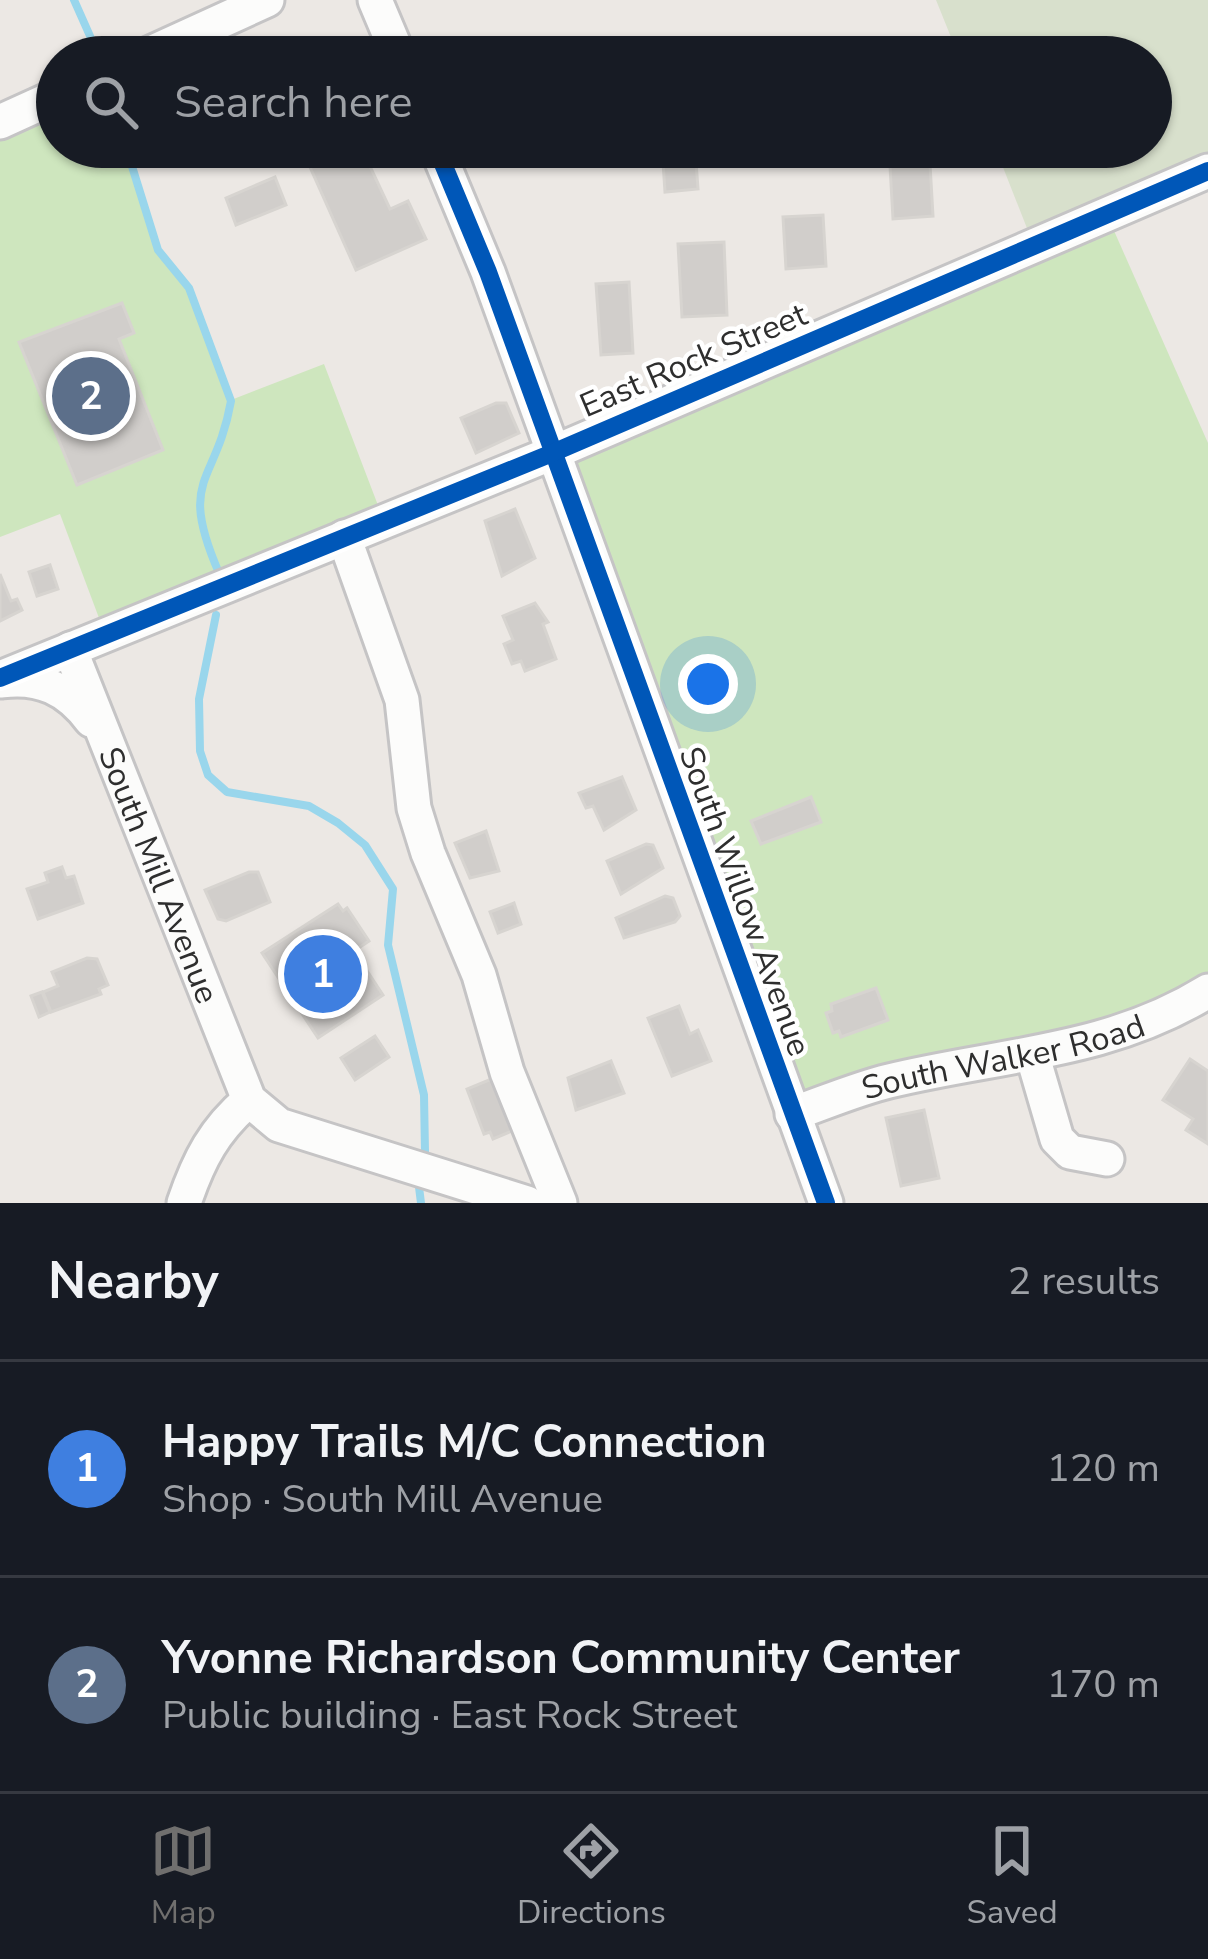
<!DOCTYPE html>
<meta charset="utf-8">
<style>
:root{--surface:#171b24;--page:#242831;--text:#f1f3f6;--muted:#9ea1a6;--line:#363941;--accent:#706f6e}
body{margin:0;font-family:"Nunito Sans",sans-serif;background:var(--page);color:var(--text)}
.you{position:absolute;left:708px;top:684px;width:42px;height:42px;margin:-30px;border:9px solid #fff;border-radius:50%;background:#1a73e8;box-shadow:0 0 0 18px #1a73e833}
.badge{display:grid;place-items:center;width:78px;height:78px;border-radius:50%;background:var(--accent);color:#fff;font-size:39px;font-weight:700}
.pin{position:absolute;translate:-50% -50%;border:6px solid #fff;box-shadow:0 3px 12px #0006}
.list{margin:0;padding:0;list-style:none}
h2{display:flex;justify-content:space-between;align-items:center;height:156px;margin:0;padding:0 48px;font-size:51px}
h2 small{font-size:39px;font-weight:400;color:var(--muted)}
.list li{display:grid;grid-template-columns:78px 1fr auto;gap:36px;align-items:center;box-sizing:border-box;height:216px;padding:0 48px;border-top:3px solid var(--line)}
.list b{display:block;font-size:45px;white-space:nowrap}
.list p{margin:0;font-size:39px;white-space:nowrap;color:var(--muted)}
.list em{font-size:39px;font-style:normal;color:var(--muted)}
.icon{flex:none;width:66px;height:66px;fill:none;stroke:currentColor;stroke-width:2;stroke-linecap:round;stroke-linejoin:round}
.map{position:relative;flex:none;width:1208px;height:1203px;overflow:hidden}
.search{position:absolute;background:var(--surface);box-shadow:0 3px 9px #0004;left:36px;right:36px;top:36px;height:132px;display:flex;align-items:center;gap:30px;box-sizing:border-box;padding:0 42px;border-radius:66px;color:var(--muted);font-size:45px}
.sheet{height:588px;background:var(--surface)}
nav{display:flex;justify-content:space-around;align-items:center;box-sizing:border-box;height:168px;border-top:3px solid var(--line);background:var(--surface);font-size:33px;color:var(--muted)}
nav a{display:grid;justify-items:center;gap:6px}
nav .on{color:var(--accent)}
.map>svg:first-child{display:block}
</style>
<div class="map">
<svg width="1208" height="1203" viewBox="0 0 1208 1203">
<rect width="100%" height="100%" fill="#ece8e4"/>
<g fill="#cee6be">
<path d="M57,96V147H126L158,250L189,288L231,400L324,364L384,521L105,634L60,514L0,537V122Z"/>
<path d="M1107,215L1208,443V991L792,1114L550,454Z"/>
</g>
<path fill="#d8e0cc" d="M936,0H1208V171L1034,246L995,147H1151V57H959Z"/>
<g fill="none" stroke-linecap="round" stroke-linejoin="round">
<g stroke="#99d6ec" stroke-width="8">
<path d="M74,0L98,54"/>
<path d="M126,147L158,250L189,288L231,401C216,486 177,476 219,573"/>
<path d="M216,615L199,699L200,751L208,775L227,792L309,806L338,823L365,845L393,889L388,945L424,1095L425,1152"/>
<path d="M419,1187L421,1203"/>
</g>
</g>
<g fill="#d1cecb" stroke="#d7d4d0" stroke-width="3">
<path d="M905,39L906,57H861L860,42Z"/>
<path d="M800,45L801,57H760V47Z"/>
<path d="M301,147H361L390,209L408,201L426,239L356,270Z"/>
<path d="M523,147H574L575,163L524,166Z"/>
<path d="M662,147H695L698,189L665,192Z"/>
<path d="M930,164L933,216L893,219L890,166Z"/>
<path d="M275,177L286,205L236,225L226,198Z"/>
<path d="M823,215L826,266L786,269L783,217Z"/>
<path d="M724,242L727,315L682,317L678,244Z"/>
<path d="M629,282L633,353L601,355L596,284Z"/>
<path d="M122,303L134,333L119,339L163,450L77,485L19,342Z"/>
<path d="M496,403H506L519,433L476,453L461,418Z"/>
<path d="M515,509L535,558L502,576L485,521Z"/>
<path d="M50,565L58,589L37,596L29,572Z"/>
<path d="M0,574L11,601L17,599L22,610L0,621Z"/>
<path d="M535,603L548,622L543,624L556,659L525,671L521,661L512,664L504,644L513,640L503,616Z"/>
<path d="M622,777L636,810L604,830L593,806L586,808L579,793Z"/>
<path d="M811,797L821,822L761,844L751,821Z"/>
<path d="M486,831L499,871L470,878L455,843Z"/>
<path d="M646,844L653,845L663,868L621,894L607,861Z"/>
<path d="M62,867L66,878L74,876L83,903L38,919L27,889L48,882L45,873Z"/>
<path d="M249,872H258L270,902L226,921L218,919L205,890Z"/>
<path d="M665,896L673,898L680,916L675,922L624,938L616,918Z"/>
<path d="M514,903L521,924L498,933L490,912Z"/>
<path d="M338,904L343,911L347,908L369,941L354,951L383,995L318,1038L262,953Z"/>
<path d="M87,958L97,959L108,985L99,989L101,994L51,1012L43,992L58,986L52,972Z"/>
<path d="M876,988L888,1020L841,1037L839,1031L833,1033L826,1013L832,1011L831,1004Z"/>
<path d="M42,992L50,1012L39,1017L31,996Z"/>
<path d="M679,1006L690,1034L698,1030L711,1061L672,1076L648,1018Z"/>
<path d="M375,1036L389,1057L355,1080L341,1058Z"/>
<path d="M1190,1059L1208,1071V1144L1186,1130L1193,1119L1163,1100Z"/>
<path d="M611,1061L624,1093L576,1110L568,1078Z"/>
<path d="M494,1078L515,1122L509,1124L512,1131L493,1139L490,1132L484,1134L467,1089Z"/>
<path d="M924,1110L939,1178L901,1186L886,1118Z"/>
</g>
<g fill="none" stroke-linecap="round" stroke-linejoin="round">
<defs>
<g id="minor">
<path d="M375,0L399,57"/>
<path d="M142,57L267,0"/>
<path d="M0,122L57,96"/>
<path d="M436,147L488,272L826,1203"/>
<path d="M344,537L402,700L414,808L428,853L479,975L507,1072L560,1203"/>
<path id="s1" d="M70,649L249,1100L279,1125L527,1203"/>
<path d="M0,678L550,454L1208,171"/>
<path d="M2,681C40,676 68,689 91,720"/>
<path d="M1033,1057L1057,1139L1070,1152L1107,1159"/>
<path id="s2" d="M792,1114C824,1103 856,1089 889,1081C1000,1054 1108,1053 1208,991"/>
<path d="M184,1203C199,1159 214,1130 249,1100"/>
</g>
</defs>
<use href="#minor" stroke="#c5c4c5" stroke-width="39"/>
<use href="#minor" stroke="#fcfcfb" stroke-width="33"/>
<defs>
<g id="cycleway">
<path d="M436,147L488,272L826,1203"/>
<path d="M0,678L550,454L1208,171"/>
</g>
</defs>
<use href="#cycleway" stroke="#fff" stroke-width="26"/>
<use href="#cycleway" stroke="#0057b8" stroke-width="18"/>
</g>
<g text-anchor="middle" stroke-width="9" stroke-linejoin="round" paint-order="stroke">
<g font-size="33" fill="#2e2e2e" stroke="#fff">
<text transform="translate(693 359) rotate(-23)" y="12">East Rock Street</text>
<text dy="12" stroke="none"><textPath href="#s1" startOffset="243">South Mill Avenue</textPath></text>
<text transform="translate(746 901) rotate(70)" y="12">South Willow Avenue</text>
<text dy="12" stroke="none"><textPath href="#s2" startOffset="219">South Walker Road</textPath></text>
</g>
</g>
</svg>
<div class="you"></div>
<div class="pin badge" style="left:323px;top:974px;background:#3f7fe0">1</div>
<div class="pin badge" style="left:91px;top:396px;background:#5c6f8a">2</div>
<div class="search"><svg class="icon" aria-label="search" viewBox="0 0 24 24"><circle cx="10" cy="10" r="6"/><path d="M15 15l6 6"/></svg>Search here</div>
</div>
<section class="sheet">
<h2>Nearby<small>2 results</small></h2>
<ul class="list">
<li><span class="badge" style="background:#3f7fe0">1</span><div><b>Happy Trails M/C Connection</b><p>Shop · South Mill Avenue</p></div><em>120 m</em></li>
<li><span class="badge" style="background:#5c6f8a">2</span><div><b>Yvonne Richardson Community Center</b><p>Public building · East Rock Street</p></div><em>170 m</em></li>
</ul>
</section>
<nav>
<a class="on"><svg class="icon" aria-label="map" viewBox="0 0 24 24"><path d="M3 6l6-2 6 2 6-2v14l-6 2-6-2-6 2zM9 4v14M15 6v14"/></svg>Map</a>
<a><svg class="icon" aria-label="directions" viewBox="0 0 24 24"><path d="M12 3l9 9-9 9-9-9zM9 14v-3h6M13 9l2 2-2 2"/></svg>Directions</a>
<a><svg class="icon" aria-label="saved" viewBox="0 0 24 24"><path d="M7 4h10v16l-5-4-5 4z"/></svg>Saved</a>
</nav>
